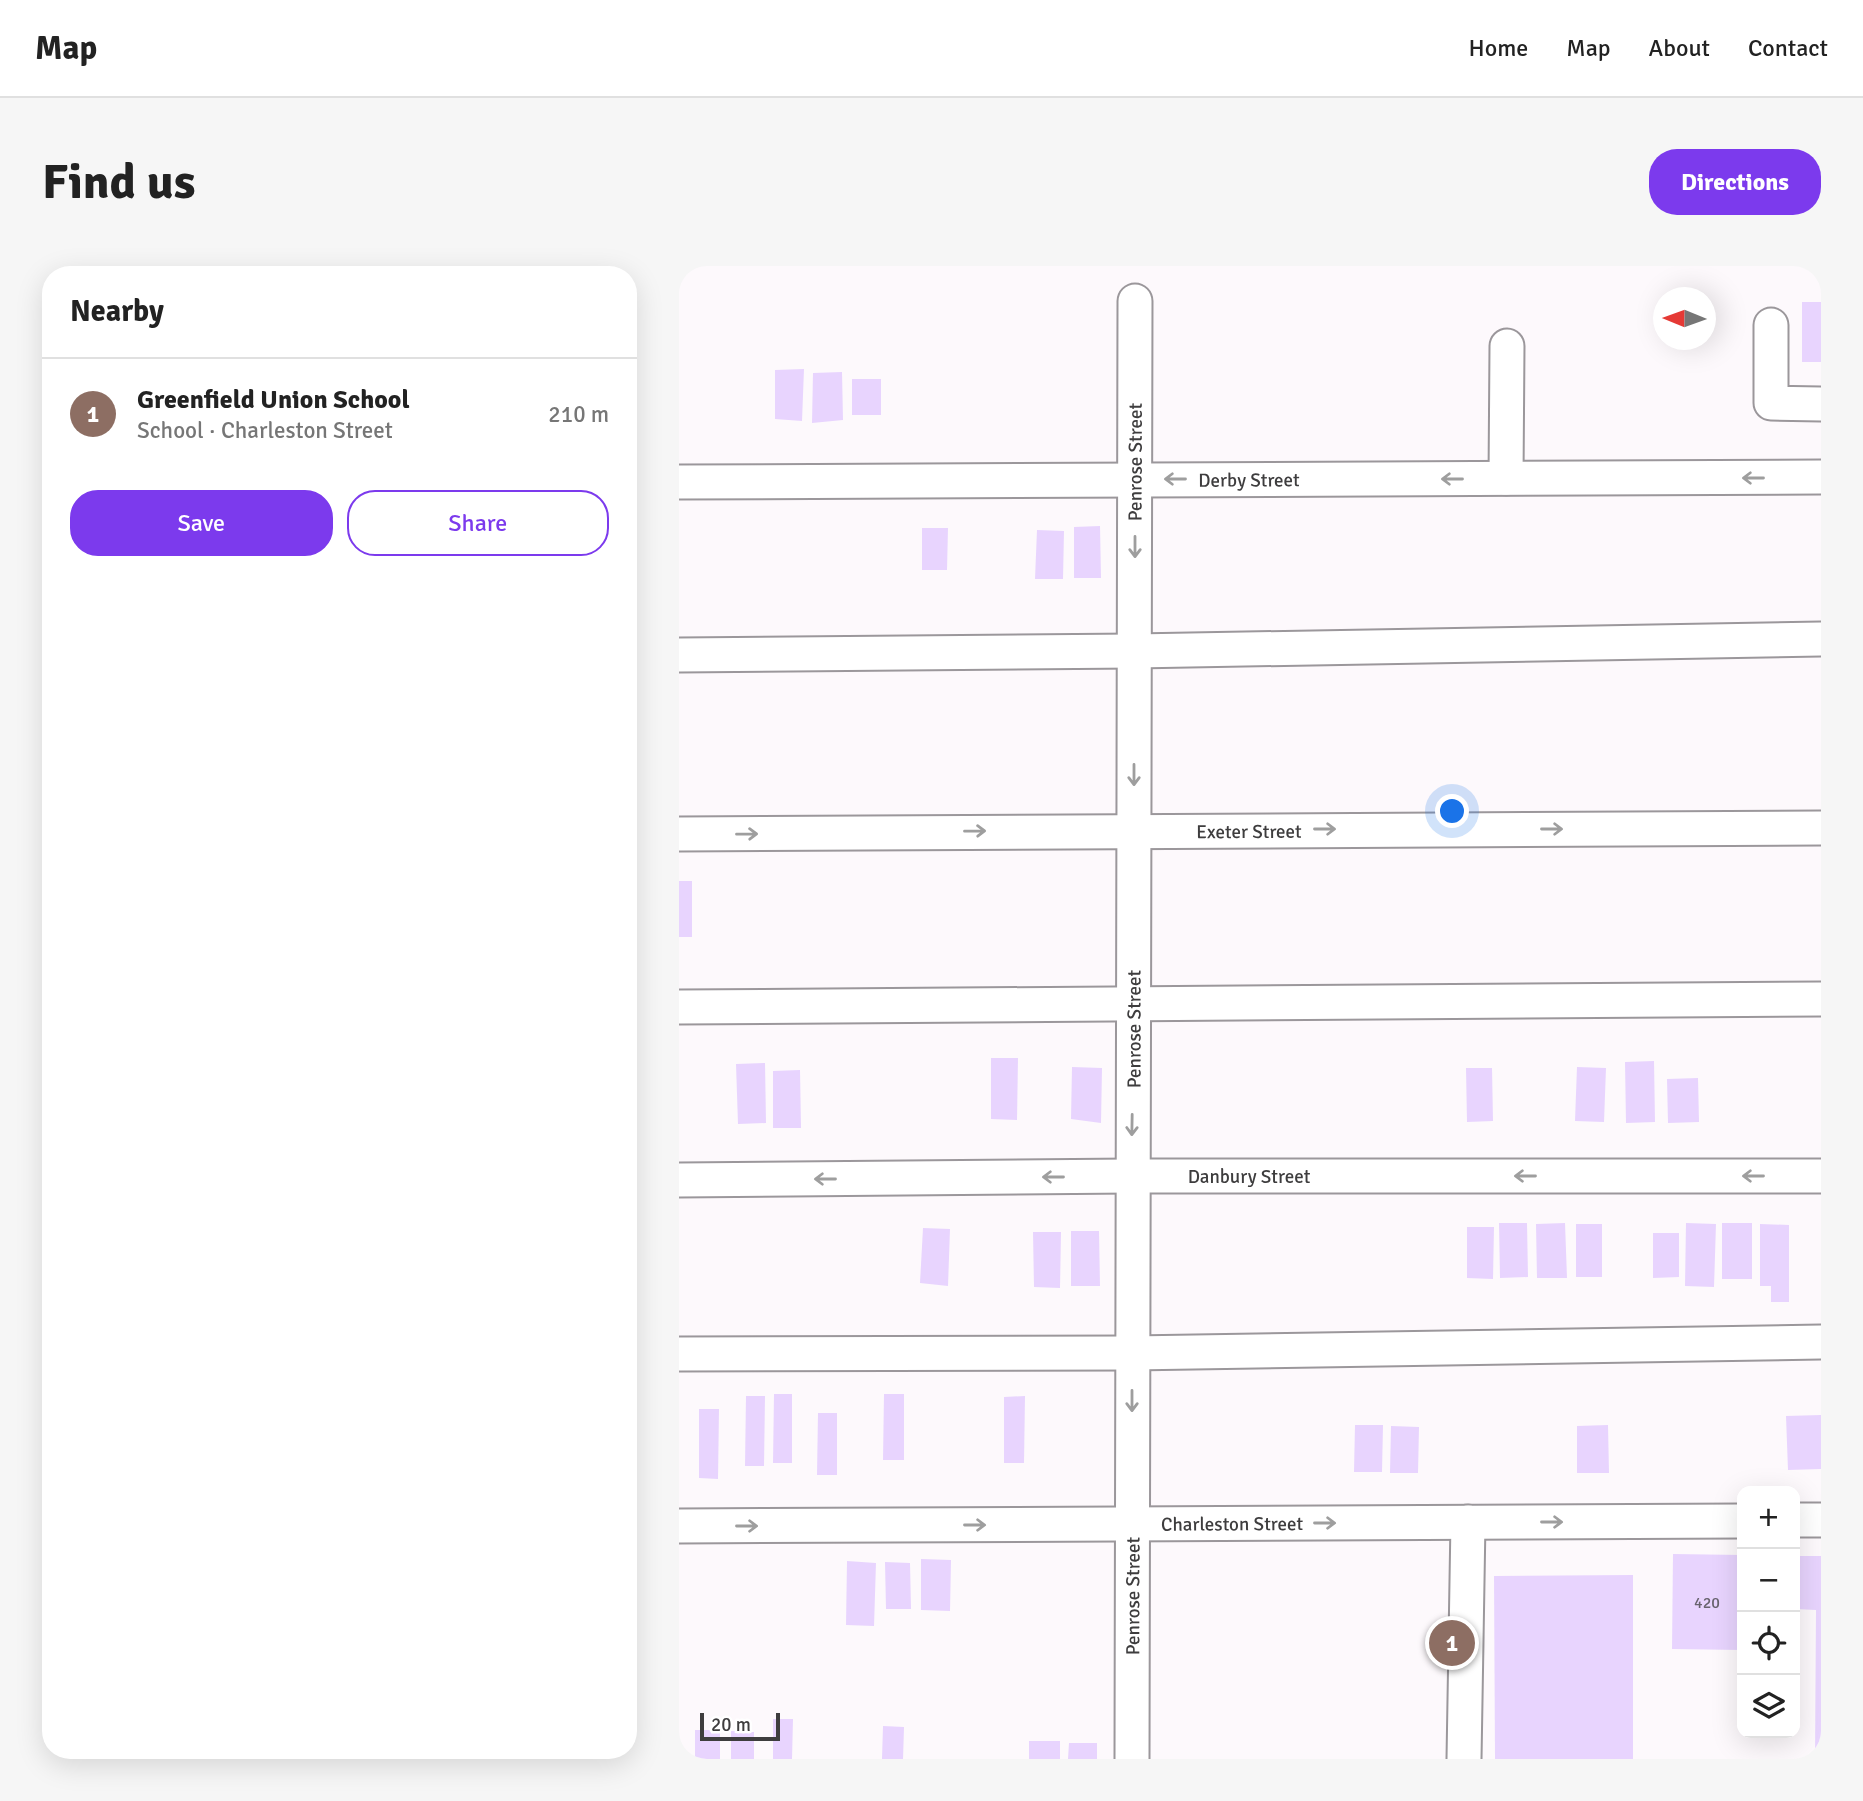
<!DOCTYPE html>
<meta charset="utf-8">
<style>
:root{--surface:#fff;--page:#f6f6f6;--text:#222;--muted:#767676;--line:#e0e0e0;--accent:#7c3aed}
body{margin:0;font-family:Signika,sans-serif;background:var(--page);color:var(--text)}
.controls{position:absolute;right:21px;bottom:21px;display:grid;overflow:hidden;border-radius:14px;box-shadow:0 7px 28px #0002}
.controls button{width:63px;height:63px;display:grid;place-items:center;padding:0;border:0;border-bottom:2px solid var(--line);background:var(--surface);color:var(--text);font:35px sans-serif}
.compass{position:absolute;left:974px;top:21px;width:63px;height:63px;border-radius:50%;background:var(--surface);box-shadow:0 7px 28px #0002;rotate:271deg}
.scale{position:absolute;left:21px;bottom:18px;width:80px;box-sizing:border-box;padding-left:7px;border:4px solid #3e3d3e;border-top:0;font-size:19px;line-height:24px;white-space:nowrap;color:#3e3d3e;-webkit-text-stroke:5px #fff;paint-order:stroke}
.you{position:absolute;left:774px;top:546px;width:24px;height:24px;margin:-18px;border:5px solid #fff;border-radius:50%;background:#1a73e8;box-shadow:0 0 0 10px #1a73e833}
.badge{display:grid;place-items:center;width:46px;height:46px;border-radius:50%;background:var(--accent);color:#fff;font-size:23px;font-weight:700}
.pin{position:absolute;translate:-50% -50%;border:4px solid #fff;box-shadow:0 2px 7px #0006}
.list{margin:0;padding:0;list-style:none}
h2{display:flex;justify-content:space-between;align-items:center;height:91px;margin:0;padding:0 28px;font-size:30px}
h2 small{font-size:23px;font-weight:400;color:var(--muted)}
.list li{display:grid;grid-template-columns:46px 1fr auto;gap:21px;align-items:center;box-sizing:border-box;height:112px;padding:0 28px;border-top:2px solid var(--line)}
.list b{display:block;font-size:26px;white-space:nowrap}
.list p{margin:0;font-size:23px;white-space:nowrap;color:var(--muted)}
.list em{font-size:23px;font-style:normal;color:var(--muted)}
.actions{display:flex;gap:14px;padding:21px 28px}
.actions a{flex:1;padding:16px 0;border:2px solid var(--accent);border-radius:28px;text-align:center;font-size:24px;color:var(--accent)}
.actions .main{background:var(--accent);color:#fff}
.icon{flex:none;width:38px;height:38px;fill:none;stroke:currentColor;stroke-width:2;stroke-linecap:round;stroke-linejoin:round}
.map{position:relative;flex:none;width:1142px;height:1493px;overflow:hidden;border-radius:28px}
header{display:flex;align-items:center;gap:42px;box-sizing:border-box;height:98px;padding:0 35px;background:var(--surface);border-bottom:2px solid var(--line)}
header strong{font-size:33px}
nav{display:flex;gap:38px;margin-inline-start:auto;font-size:24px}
.intro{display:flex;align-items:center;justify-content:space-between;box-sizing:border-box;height:168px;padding:0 42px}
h1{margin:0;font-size:49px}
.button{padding:18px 32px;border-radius:28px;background:var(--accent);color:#fff;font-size:24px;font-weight:700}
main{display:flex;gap:42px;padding:0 42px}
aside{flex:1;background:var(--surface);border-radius:28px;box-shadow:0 7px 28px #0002}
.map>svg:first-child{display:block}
</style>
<header>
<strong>Map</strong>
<nav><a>Home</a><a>Map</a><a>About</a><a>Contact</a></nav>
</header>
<div class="intro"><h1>Find us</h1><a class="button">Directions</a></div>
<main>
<aside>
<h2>Nearby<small></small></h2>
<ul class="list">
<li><span class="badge" style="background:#8d6e63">1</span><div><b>Greenfield Union School</b><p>School · Charleston Street</p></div><em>210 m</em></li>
</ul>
<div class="actions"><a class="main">Save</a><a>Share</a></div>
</aside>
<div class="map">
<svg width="1142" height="1493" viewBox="0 0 1142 1493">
<rect width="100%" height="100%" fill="#fdf9fc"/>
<g fill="#e8d4fe">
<rect x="1123" y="36" width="19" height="60"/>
<path d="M125,103L123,155L96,153V104Z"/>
<path d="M163,106L164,154L133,157L134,107Z"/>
<rect x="173" y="113" width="29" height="36"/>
<path d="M421,260L422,312H395V261Z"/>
<path d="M243,262H269L268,304H243Z"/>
<path d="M358,264L385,265L384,313H356Z"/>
<rect x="0" y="615" width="13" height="56"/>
<path d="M312,792H339L338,854L312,853Z"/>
<path d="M975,795L976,856L947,857L946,796Z"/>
<path d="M86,797L87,857L59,858L57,798Z"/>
<path d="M393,801L423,802L422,857L392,853Z"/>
<path d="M898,801L927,802L925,856L896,855Z"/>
<path d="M787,802H813L814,855L788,856Z"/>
<path d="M121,804L122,862H94V805Z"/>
<path d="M1019,812L1020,856L989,857L988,813Z"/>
<path d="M820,957H848L849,1011L821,1012Z"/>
<path d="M886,957L888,1012H858L857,958Z"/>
<path d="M1007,957L1037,958L1035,1021L1006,1020Z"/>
<rect x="1043" y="957" width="30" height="56"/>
<rect x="897" y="958" width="26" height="53"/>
<path d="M1081,958L1110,959V1036H1092V1020H1081Z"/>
<path d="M788,961H815L814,1013L788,1012Z"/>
<path d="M244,962L271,963L269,1020L241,1017Z"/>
<path d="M392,965H420L421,1020H392Z"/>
<path d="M354,966H382L381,1022L355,1021Z"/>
<path d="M974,967H1000V1011L974,1012Z"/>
<path d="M95,1128H113V1197H94Z"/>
<path d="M205,1128H225V1194H204Z"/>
<path d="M67,1130H86L85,1200H66Z"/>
<path d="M346,1130L345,1197H325V1131Z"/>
<path d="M20,1143H40L39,1213L20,1212Z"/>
<path d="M139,1147H158V1209H138Z"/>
<path d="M1142,1149V1203L1109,1204L1107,1150Z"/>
<path d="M676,1159H704L703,1206H675Z"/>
<path d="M929,1159L930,1207H898V1160Z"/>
<path d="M712,1160L740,1161L739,1207H711Z"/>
<path d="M994,1288L1063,1289V1384L993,1383Z"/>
<path d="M1116,1290H1142V1493H1136L1137,1344L1116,1343Z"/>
<path d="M242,1293L272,1294L271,1345L242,1344Z"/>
<path d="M168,1295L197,1297L195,1360L167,1359Z"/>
<path d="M206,1296L231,1297L232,1343H207Z"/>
<path d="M954,1309V1493H816L815,1310Z"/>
<path d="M94,1453H114L113,1493H94Z"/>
<path d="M204,1460L225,1461L224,1493H203Z"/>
<rect x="16" y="1464" width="25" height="29"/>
<path d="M52,1465L75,1466V1493H52Z"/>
<rect x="350" y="1475" width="31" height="18"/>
<path d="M390,1477H418V1493H389Z"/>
</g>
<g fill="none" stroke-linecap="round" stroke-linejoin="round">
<defs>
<g id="minor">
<path d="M1092,59V137L1142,138"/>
<path d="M827,212L828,80"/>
<path id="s1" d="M0,216L1142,211"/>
<path d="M0,389L456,385L1142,373"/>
<path id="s2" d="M0,568L1142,562"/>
<path d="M0,741L1142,733"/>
<path id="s3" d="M0,914L452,910H1142"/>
<path d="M0,1088L453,1087L1142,1076"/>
<path d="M1116,1254H1142"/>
<path id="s4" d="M0,1260L1063,1255"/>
<path id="s5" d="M453,1493L456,35"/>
<path d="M785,1493L789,1256"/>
</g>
</defs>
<use href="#minor" stroke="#9b979b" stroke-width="37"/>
<use href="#minor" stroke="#fff" stroke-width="33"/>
</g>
<defs><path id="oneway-shaft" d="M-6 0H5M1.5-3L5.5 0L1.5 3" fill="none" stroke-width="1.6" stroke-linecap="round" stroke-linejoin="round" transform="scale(1.75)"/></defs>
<g stroke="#9e9e9e">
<use href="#oneway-shaft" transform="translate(1074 212) rotate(180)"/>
<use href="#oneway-shaft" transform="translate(496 213) rotate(180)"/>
<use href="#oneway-shaft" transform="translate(773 213) rotate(180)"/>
<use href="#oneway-shaft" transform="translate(456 281) rotate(90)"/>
<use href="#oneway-shaft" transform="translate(455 509) rotate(90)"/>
<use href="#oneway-shaft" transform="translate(646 563)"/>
<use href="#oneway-shaft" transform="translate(873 563)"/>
<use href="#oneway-shaft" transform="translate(296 565) rotate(-1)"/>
<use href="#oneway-shaft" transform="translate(68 568) rotate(-1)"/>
<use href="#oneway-shaft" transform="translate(453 859) rotate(91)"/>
<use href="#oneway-shaft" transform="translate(846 910) rotate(-180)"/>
<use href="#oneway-shaft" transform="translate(1074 910) rotate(-180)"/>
<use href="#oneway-shaft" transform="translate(374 911) rotate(180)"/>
<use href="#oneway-shaft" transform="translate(146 913) rotate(180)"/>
<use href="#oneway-shaft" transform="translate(453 1135) rotate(90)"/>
<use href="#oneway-shaft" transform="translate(873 1256)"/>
<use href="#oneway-shaft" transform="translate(646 1257)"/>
<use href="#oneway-shaft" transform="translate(296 1259)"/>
<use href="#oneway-shaft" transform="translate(68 1260)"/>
</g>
<g text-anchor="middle" stroke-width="5" stroke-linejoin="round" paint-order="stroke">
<g font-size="16" fill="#68636e">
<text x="1028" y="1342">420</text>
</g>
<g font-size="19" fill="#3e3d3e" stroke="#fff">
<text dy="7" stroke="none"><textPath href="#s5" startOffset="1297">Penrose Street</textPath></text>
<text dy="7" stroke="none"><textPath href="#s1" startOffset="570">Derby Street</textPath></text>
<text dy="7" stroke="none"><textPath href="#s2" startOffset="570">Exeter Street</textPath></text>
<text dy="7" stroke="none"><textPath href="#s5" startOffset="730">Penrose Street</textPath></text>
<text dy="7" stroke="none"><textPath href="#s3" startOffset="570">Danbury Street</textPath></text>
<text dy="7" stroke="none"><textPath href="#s4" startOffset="553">Charleston Street</textPath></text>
<text dy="7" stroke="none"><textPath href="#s5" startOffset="163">Penrose Street</textPath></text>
</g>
</g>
</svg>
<div class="controls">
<button>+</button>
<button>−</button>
<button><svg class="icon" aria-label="locate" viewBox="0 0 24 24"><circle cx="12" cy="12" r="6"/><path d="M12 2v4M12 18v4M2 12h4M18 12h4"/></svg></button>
<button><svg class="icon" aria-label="layers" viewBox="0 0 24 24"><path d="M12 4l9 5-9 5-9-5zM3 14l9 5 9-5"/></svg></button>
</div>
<svg class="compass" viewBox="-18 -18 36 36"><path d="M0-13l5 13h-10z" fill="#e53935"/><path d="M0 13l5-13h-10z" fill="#767676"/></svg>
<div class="scale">20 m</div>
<div class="you"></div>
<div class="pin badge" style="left:773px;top:1377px;background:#8d6e63">1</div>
</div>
</main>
